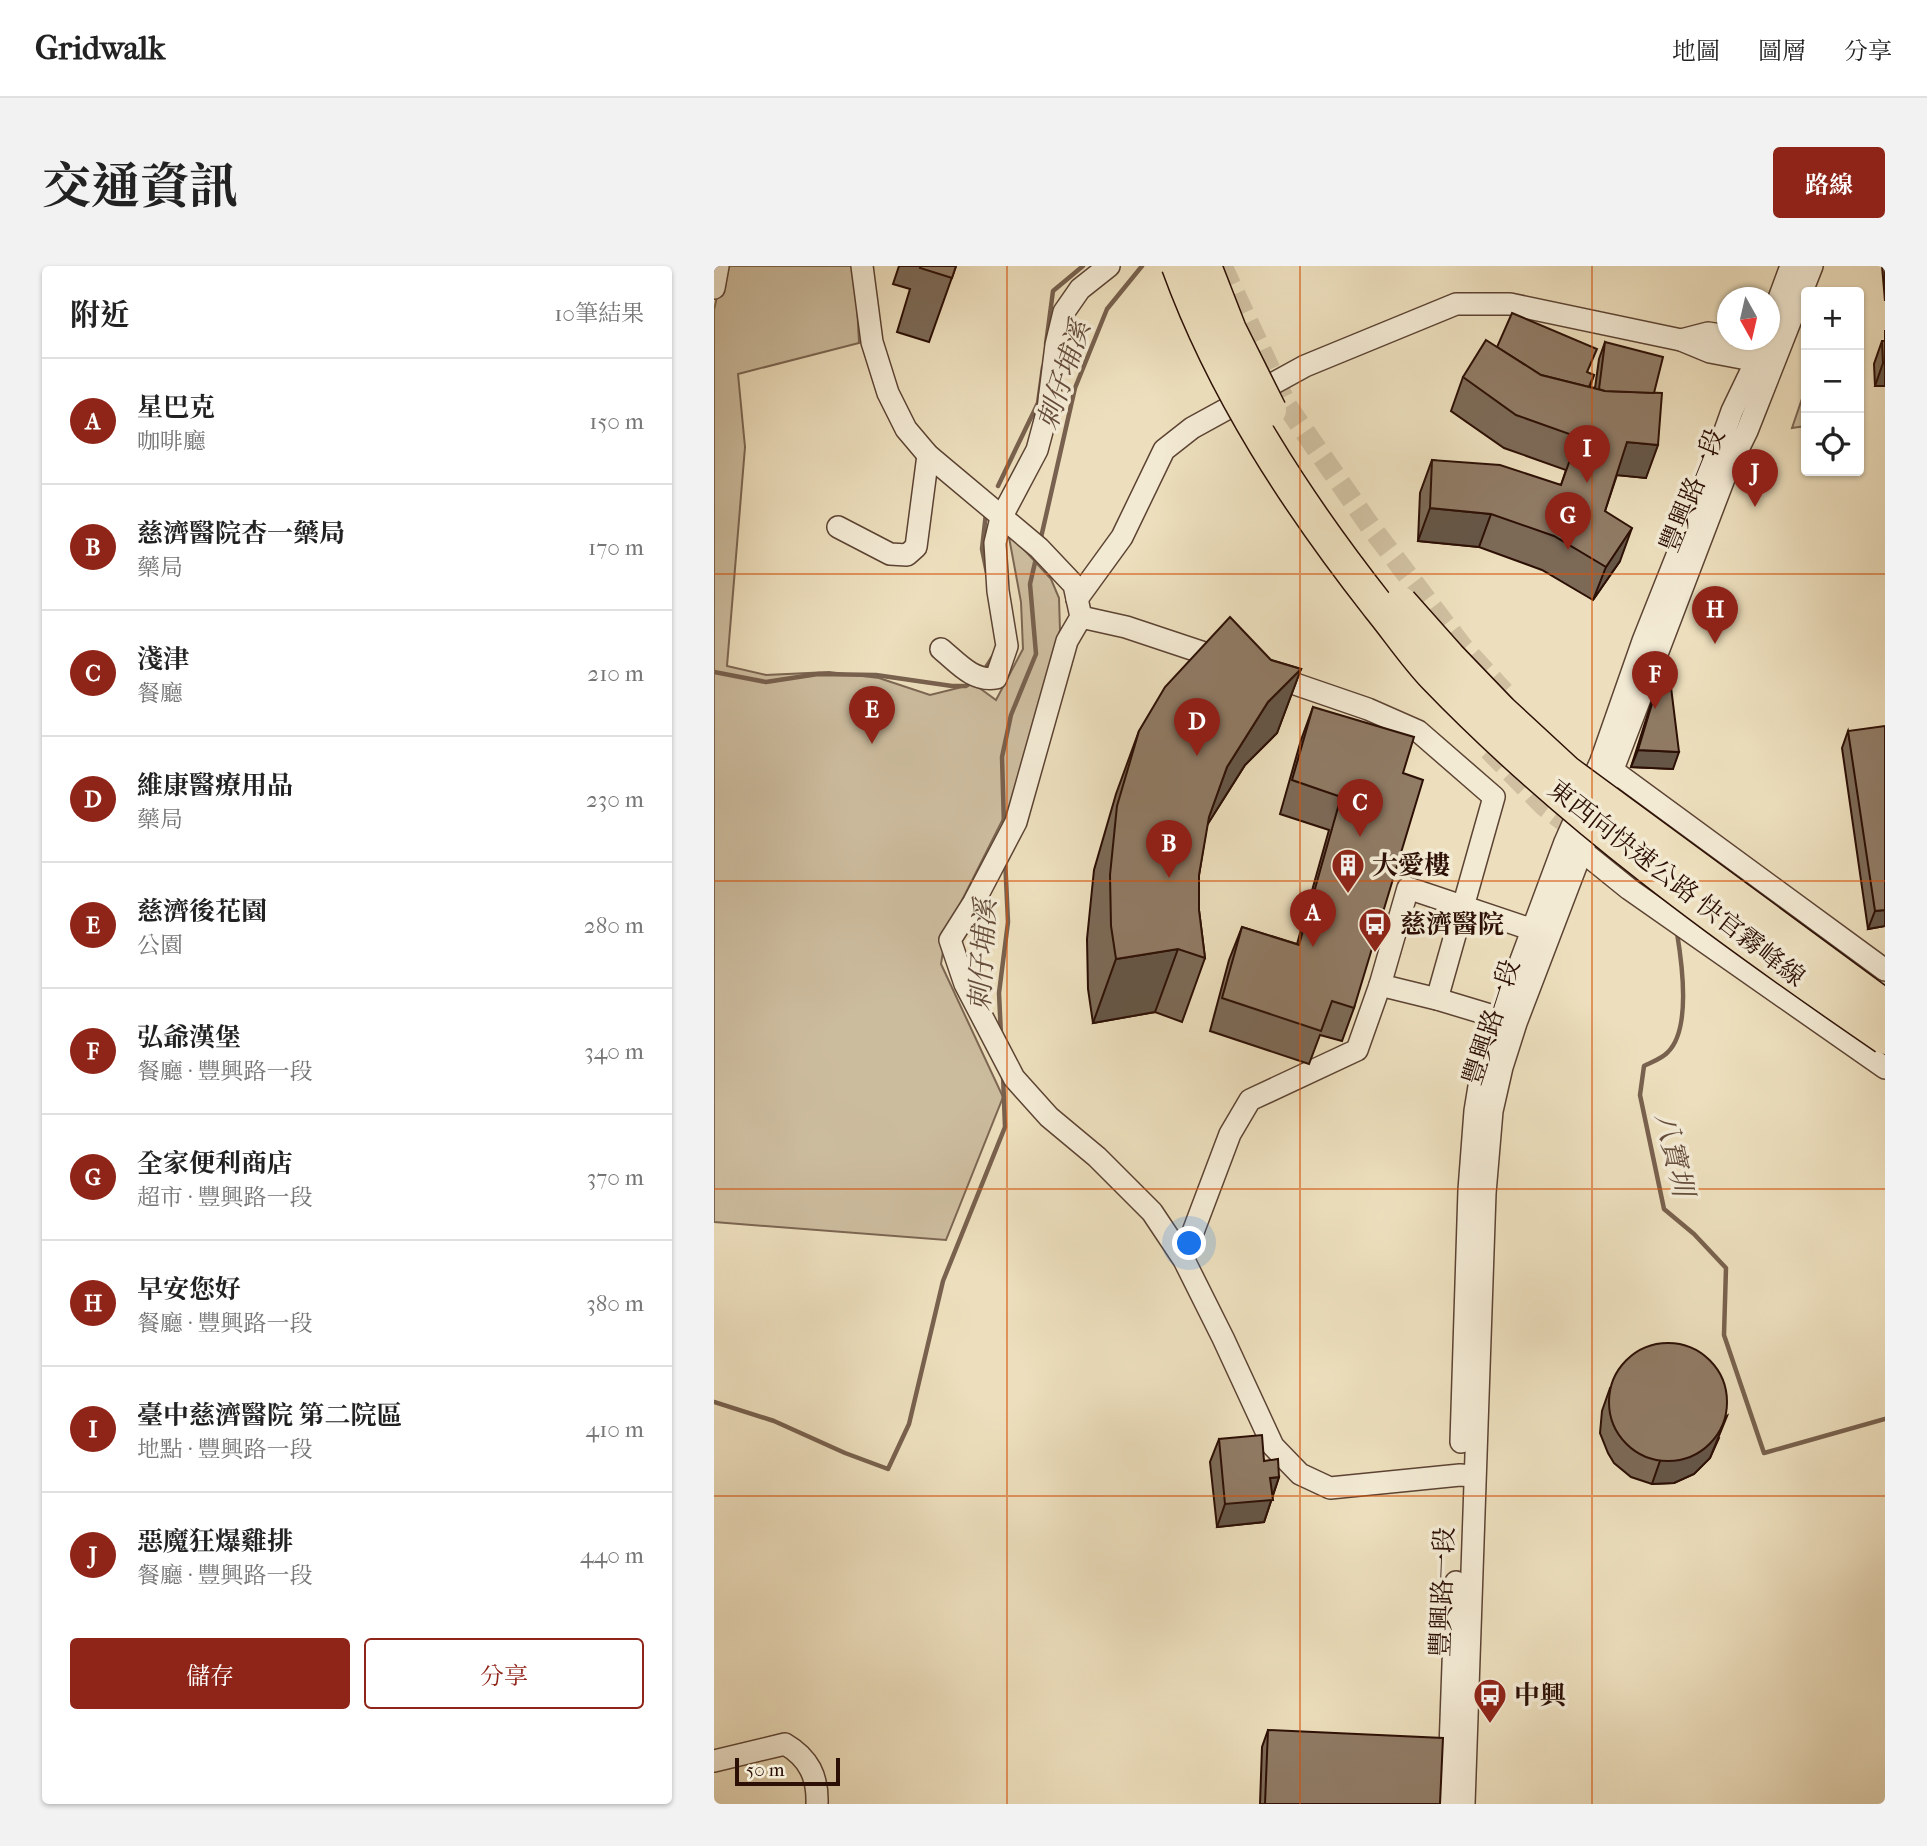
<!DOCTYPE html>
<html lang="zh-TW">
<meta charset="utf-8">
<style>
:root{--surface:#fff;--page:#f2f2f2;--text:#222;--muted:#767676;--line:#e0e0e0;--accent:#8f2418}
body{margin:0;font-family:"IM FELL French Canon","Noto Serif TC",serif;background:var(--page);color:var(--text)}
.controls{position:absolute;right:21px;top:21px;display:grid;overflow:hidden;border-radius:7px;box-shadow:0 2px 5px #0004}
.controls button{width:63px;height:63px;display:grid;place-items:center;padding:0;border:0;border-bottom:2px solid var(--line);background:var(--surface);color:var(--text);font:35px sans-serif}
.compass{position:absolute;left:1003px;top:21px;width:63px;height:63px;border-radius:50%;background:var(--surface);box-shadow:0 2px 5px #0004;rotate:172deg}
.scale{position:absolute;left:21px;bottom:18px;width:105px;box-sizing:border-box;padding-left:7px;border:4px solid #2c0f05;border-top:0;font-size:19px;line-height:24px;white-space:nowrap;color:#2c0f05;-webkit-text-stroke:5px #f3ead4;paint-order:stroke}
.you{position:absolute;left:476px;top:978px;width:24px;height:24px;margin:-18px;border:5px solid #fff;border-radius:50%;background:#1a73e8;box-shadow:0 0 0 10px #1a73e833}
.badge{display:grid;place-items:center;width:46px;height:46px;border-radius:50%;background:var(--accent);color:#fff;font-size:23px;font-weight:700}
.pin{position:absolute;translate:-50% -58px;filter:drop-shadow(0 2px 4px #0008)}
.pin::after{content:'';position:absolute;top:37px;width:24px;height:21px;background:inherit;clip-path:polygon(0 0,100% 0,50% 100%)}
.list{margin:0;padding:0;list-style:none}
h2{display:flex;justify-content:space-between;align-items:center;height:91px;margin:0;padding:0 28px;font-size:30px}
h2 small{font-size:23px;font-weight:400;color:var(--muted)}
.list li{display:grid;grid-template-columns:46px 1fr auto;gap:21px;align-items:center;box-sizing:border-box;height:126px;padding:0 28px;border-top:2px solid var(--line)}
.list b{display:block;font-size:26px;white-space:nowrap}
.list p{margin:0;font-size:23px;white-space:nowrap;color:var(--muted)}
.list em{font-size:23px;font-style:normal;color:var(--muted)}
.actions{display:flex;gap:14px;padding:21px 28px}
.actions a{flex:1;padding:16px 0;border:2px solid var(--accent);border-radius:7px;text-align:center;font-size:24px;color:var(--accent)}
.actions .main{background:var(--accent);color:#fff}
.icon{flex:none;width:38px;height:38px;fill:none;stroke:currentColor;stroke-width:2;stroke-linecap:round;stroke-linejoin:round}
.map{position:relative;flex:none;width:1171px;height:1538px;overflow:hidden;border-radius:7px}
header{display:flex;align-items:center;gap:42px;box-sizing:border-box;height:98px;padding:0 35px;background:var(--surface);border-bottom:2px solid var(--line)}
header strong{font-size:33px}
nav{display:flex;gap:38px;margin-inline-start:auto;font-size:24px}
.intro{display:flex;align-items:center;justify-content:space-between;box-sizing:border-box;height:168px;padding:0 42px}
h1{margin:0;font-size:49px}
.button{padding:18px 32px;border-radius:7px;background:var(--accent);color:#fff;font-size:24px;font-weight:700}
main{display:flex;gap:42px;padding:0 42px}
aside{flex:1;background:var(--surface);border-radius:7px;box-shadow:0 2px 5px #0004}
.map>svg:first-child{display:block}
</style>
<header>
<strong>Gridwalk</strong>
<nav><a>地圖</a><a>圖層</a><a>分享</a></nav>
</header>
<div class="intro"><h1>交通資訊</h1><a class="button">路線</a></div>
<main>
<aside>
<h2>附近<small>10筆結果</small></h2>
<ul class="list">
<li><span class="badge">A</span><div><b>星巴克</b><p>咖啡廳</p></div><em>150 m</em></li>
<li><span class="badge">B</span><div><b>慈濟醫院杏一藥局</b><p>藥局</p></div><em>170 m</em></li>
<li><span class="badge">C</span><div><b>淺津</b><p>餐廳</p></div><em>210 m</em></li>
<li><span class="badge">D</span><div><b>維康醫療用品</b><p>藥局</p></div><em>230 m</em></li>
<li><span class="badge">E</span><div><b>慈濟後花園</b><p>公園</p></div><em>280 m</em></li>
<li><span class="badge">F</span><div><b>弘爺漢堡</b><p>餐廳 · 豐興路一段</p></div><em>340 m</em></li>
<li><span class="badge">G</span><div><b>全家便利商店</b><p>超市 · 豐興路一段</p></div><em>370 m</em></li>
<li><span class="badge">H</span><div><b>早安您好</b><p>餐廳 · 豐興路一段</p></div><em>380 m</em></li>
<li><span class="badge">I</span><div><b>臺中慈濟醫院 第二院區</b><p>地點 · 豐興路一段</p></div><em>410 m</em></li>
<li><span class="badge">J</span><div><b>惡魔狂爆雞排</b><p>餐廳 · 豐興路一段</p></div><em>440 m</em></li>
</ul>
<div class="actions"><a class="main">儲存</a><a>分享</a></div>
</aside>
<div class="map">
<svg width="1171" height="1538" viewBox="0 0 1171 1538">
<rect width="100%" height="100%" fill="#eddfbd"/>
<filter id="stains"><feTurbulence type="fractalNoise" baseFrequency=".00286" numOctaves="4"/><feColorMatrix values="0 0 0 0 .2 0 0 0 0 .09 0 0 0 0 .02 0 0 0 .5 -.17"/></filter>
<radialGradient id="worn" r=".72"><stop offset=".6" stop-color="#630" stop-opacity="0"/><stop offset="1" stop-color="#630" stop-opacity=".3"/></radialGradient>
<g fill="#ccbc9e" stroke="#7c6652" stroke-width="2">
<path d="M10,0H141L145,77L24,108L31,181L13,400L52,409L115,406L165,412L216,429L260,418L282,434L309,383L307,336L294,266L337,313L345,332L346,364L305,521L232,666L227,698L289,831L232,974L0,956V44Z"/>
<path d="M1092,121V160L1078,162Z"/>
</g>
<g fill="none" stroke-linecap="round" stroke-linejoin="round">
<g stroke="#78614e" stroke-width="4.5">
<path d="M332,78L339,25L369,0"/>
<path d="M284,220L324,137L329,101"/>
<path d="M272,247L268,283L273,307"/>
<path d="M326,276L361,122L393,43L428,0"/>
<path d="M271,403L280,389"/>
<path d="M0,406L52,416L104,408L162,409L238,420H252L258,416"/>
<path d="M290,559L288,491L297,449L322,388L316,318L323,288"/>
<path d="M963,667C968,697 977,763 954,786C949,792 938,796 930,800L926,829L950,943L980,968L1012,1002L1010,1069L1050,1187L1171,1153"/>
<path d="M287,769L285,727L294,656L291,592"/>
<path d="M0,1136L60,1155L131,1187L174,1203L195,1158L229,1015L291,861L289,809"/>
</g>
<g stroke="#d0c0a1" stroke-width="21" stroke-dasharray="21 10" stroke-linecap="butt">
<path d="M508,0L573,140L656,260L747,379L790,426"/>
<path d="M775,484L830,540L926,613"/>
<path d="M1093,663L1171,719"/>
</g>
<defs>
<g id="minor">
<path d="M148,0L158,76L174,127L192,163L214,189L325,282L360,319L367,351L353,375L302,556L260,636L236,674L251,718L300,812L335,851L383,891L438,946L470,994L509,1072L559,1180L586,1208L616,1222L746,1209L760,1210"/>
<path d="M0,22L4,0"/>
<path d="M1056,57L1077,0"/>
<path d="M967,74L994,67L1014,70"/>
<path d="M124,261L176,288L193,289L202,281L214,189"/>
<path d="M363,333L408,271L450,184L478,162L591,100L742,38H796L967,74L996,86L1054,97"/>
<path d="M367,351L412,361L511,394"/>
<path d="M227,383C244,397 259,416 282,412L293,380L284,325L281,277L287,252L323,184L334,143L342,79L350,46L366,23L395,0"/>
<path d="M555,409L654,443L704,465L780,531L723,733"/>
<path d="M890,498L1171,704"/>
<path d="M856,579L868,585L915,623L1171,802"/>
<path d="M796,755L723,733L666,719L694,622L831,668"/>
<path d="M479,966L516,868L536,834L643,784L666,719"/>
<path d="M747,1176L755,924L761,845L769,796L851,576L887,495L929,375L997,204L1018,145L1042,95L1049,74"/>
<path d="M0,1495L71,1478C95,1492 104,1511 103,1538"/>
<path d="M734,1538L742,1316"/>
<path d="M750,1538L771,927L778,845L788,801L802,757L1011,210L1033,165L1098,0"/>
</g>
</defs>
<use href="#minor" stroke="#5c4333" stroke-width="24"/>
<use href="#minor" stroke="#f3ead4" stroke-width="21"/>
<defs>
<g id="highway-bridge">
<path d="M464,0C509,124 583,237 664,340C683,363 700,389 721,411C854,549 1013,664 1171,772"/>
<path d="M491,0L516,64L556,144"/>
<path d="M687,337L735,391L787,445L853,506L1171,740"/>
</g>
</defs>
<use href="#highway-bridge" stroke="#2c0f05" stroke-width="35" stroke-linecap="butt"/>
<use href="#highway-bridge" stroke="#eddfbd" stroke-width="32"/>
</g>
<g fill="#7c6a57" stroke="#2c0f05" stroke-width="2">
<path d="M185,0H242L215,76L183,66L196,23L179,18Z"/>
<path d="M1168,0H1171V35Z"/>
<path d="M1171,64V120H1161L1160,98L1168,75H1171Z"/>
<path d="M891,76L940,127L932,212L903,209L891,245L906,295L879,334L828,304L765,281L704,275L706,227L718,194L847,219L852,204L790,182L737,145L749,111L783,81L880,109L876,121L881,122L885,93Z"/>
<path d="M557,394L587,403L563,467L531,499L493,559L485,609V644L491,692L468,756L441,746L379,757L374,723L373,673L380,604L402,528L425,465Z"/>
<path d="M948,405L959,503L917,501L942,422Z"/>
<path d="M599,441L689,507L640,742L628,775L606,769L595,798L496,765L515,694L528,661L583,678L615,564L566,548L587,474Z"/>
<path d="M1134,465L1171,660L1154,663L1128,482Z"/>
<path d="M896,1122L1005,1172L996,1192L980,1208L960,1217L938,1218L917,1211L900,1197L894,1187L886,1167L888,1145Z"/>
<path d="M505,1173L550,1195L565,1211L550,1256L503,1261L496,1196Z"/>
<path d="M554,1464L726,1538H546L548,1481Z"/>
</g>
<g fill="#655647" stroke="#2c0f05" stroke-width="2">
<path d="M1169,97H1171V120H1161Z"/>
<path d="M913,176L944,179L932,212L901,209Z"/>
<path d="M716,242L777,248L765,281L704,275Z"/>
<path d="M918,262L906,295L879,334L892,301Z"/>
<path d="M587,403L563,467L531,499L490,564L513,501L554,436Z"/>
<path d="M924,484L965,486L959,503L917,501Z"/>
<path d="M1171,644V660L1154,663L1161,645Z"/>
<path d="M464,683L441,746L379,757L402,693Z"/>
<path d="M1013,1150L996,1192L980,1208L960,1217L938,1218L946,1195Z"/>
<path d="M565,1211L550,1256L503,1261L511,1238L556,1212Z"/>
</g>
<g fill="#907b65" stroke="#2c0f05" stroke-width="2">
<path d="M207,0H242L238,12L206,2Z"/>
<path d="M798,47L883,83L873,106L880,109L875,121L827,109L783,81Z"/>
<path d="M772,74L827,109L891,125L948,127L944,179L913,176L891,245L918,262L892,301L840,270L777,248L716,242L718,194L786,199L847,219L864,171L802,149L749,111Z"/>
<path d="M1168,75H1171V97H1169Z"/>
<path d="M891,76L949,91L940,127L891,125L885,123Z"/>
<path d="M516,351L557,394L587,403L554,436L513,501L495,551L485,609V644L491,692L464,683L402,693L397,660L396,609L403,540L425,465L451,421Z"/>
<path d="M948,405H955L965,486L924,484Z"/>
<path d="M599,441L700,471L689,507L709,514L640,742L618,735L607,765L508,732L528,661L585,679L627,531L578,514Z"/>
<path d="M1171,460V644L1161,645L1134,465Z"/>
<circle cx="954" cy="1136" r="59"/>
<path d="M548,1169L550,1195L564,1193L565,1211L556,1212L559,1234L511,1238L505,1173Z"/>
<path d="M554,1464L729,1472L726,1538H551Z"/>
</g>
<path fill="none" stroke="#d5520b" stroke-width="2" stroke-opacity="0.55" d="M293,0V1538M586,0V1538M878,0V1538M0,308H1171M0,615H1171M0,923H1171M0,1230H1171"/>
<defs>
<symbol id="building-pin" viewBox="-11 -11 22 30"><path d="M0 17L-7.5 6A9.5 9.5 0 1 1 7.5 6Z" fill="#8f2418" stroke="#f3ead4"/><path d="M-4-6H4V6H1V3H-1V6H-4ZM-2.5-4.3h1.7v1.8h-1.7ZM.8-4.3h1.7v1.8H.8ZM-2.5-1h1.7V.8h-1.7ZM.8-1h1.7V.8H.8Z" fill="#fff"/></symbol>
<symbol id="bus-pin" viewBox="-11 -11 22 30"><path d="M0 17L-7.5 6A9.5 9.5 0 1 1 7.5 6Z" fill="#8f2418" stroke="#f3ead4"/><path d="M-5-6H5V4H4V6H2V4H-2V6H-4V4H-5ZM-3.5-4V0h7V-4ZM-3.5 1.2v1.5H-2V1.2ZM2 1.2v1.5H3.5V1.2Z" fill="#fff"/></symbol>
</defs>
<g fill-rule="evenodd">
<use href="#building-pin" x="615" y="580" width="38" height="52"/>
<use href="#bus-pin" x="642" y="639" width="38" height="52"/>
<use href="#bus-pin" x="757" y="1410" width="38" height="52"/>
</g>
<g text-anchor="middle" stroke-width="7" stroke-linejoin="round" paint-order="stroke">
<g font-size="26" fill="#2c0f05" stroke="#f3ead4">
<text transform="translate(978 224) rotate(-68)" y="9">豐興路一段</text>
<text transform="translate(963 617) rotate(38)" y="9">東西向快速公路 快官霧峰線</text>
<text transform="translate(777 756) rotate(-72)" y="9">豐興路一段</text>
<text transform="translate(728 1326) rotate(-88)" y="9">豐興路一段</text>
</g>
<g font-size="26" font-weight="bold" fill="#2c0f05" stroke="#f3ead4" text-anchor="start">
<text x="658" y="608">大愛樓</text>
<text x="686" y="667">慈濟醫院</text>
<text x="800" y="1438">中興</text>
</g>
<g font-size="28" font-style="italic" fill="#654d3b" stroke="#f3ead4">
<text transform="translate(349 109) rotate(-72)" y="10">刺仔埔溪</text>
<text transform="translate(268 689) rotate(-87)" y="10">刺仔埔溪</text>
<text transform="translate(961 888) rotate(77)" y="10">八寶圳</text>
</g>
</g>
<rect width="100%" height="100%" filter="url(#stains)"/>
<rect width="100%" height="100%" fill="url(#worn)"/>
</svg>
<div class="controls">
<button>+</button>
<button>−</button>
<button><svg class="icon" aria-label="locate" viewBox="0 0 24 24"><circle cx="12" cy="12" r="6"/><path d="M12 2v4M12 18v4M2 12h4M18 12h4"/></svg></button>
</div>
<svg class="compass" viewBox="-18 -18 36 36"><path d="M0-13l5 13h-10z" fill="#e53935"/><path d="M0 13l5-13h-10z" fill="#767676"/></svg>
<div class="scale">50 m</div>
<div class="you"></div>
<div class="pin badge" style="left:599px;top:681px">A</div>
<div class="pin badge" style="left:455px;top:612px">B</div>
<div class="pin badge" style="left:646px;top:571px">C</div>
<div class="pin badge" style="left:483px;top:490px">D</div>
<div class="pin badge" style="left:158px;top:478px">E</div>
<div class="pin badge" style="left:941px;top:443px">F</div>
<div class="pin badge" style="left:854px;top:284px">G</div>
<div class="pin badge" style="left:1001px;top:378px">H</div>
<div class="pin badge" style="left:873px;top:217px">I</div>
<div class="pin badge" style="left:1041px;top:241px">J</div>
</div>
</main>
